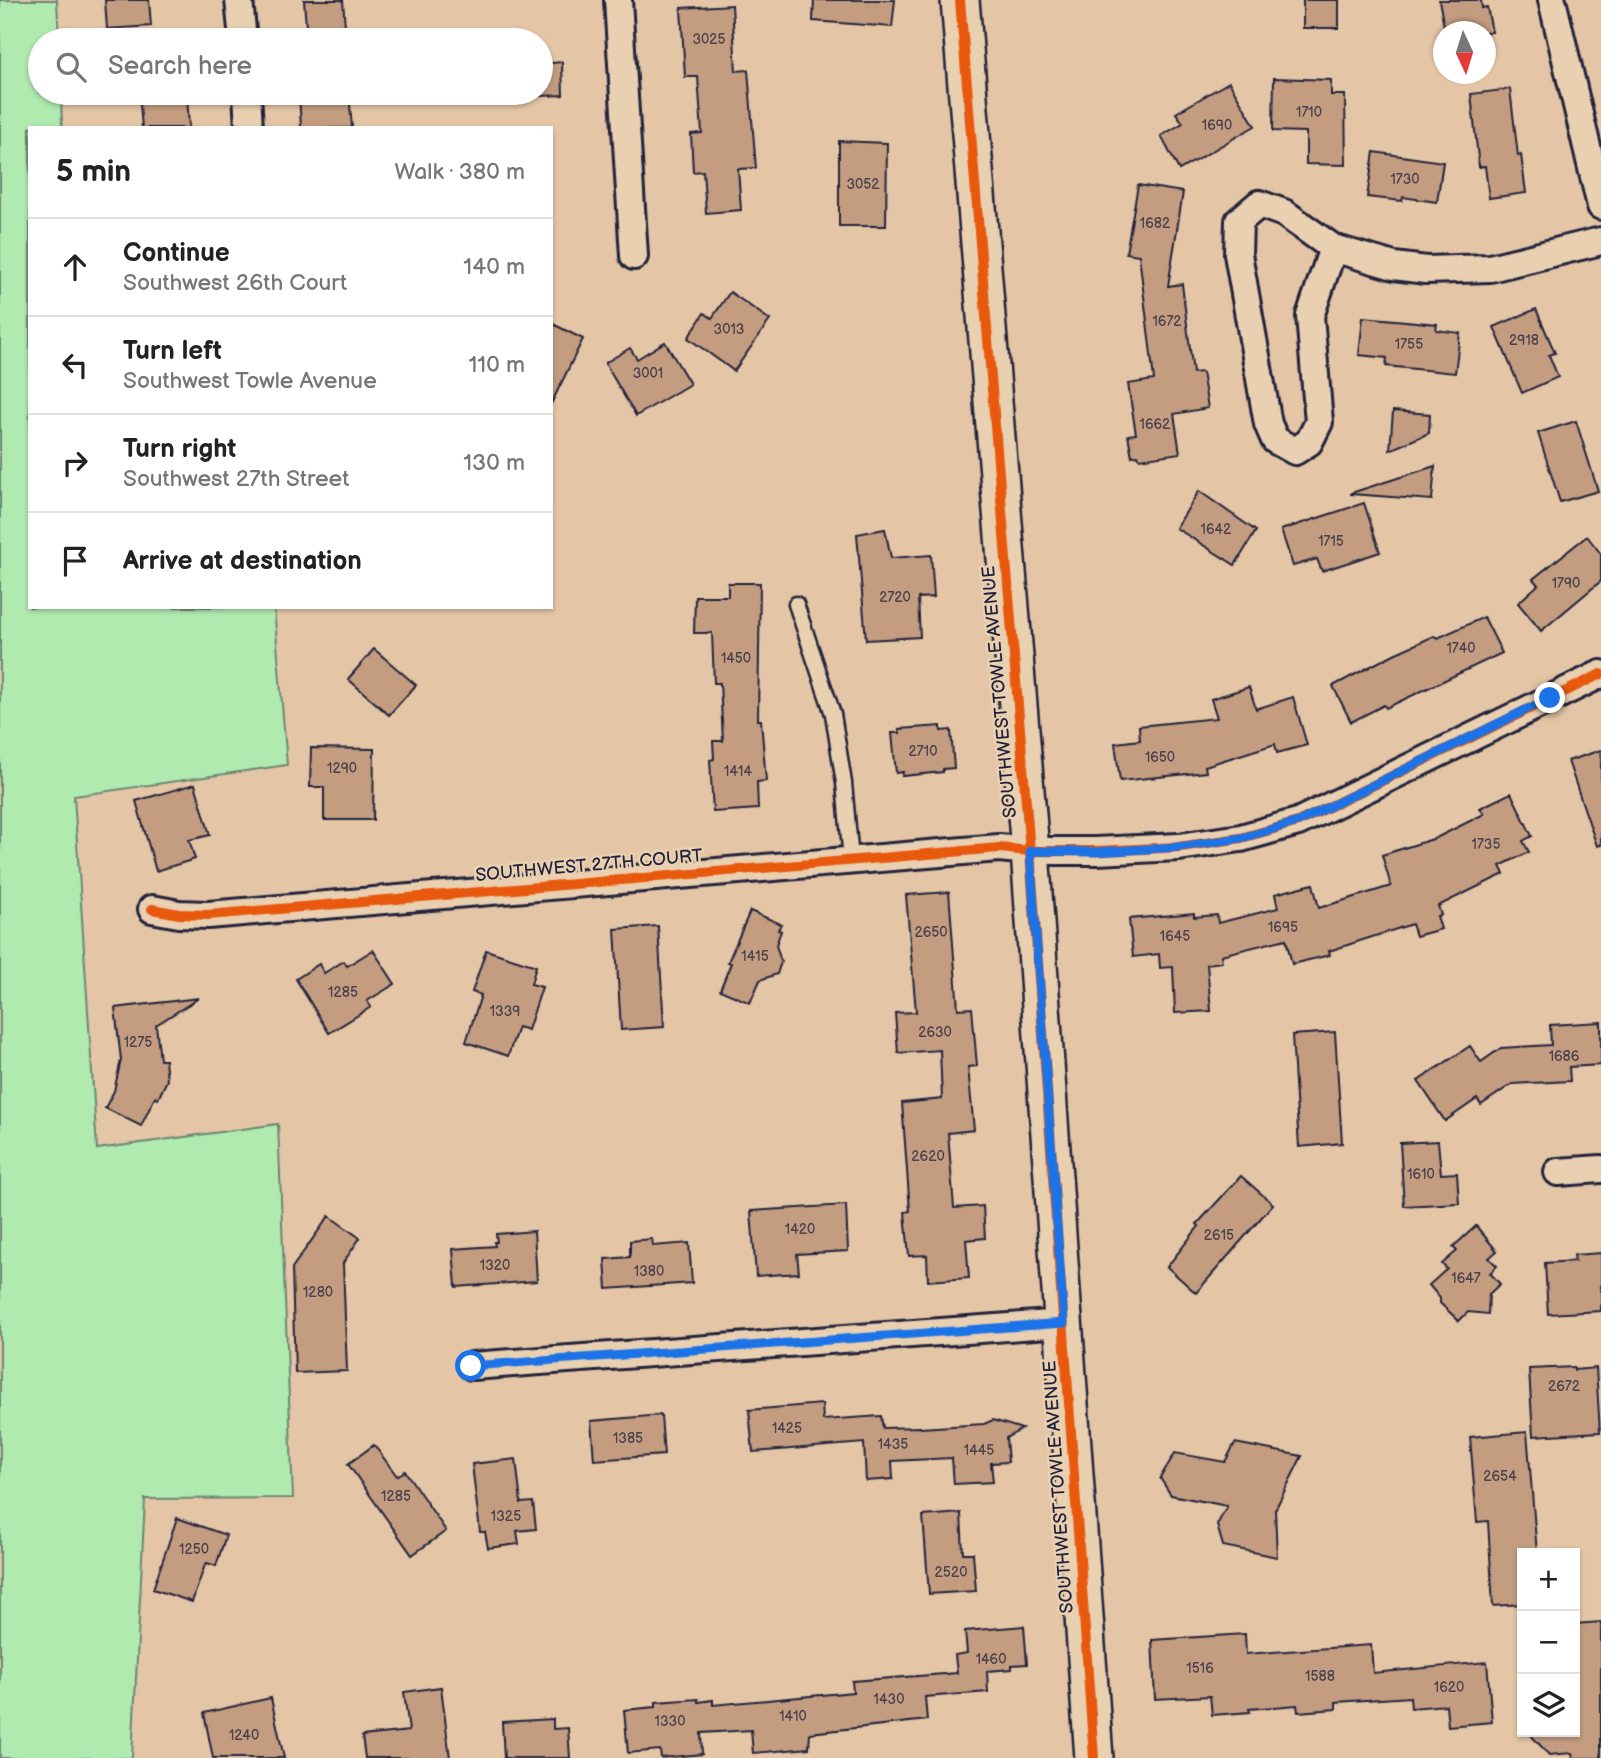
<!DOCTYPE html>
<meta charset="utf-8">
<style>
:root{--surface:#fff;--page:#f6f6f6;--text:#222;--muted:#767676;--line:#e0e0e0}
body{margin:0;font-family:"Balsamiq Sans",sans-serif;background:var(--page);color:var(--text)}
.controls{position:absolute;right:21px;bottom:21px;display:grid;overflow:hidden;border-radius:0px;box-shadow:0 2px 5px #0004}
.controls button{width:63px;height:63px;display:grid;place-items:center;padding:0;border:0;border-bottom:2px solid var(--line);background:var(--surface);color:var(--text);font:35px sans-serif}
.compass{position:absolute;left:1433px;top:21px;width:63px;height:63px;border-radius:50%;background:var(--surface);box-shadow:0 2px 5px #0004;rotate:176deg}
.stop{position:absolute;width:21px;height:21px;margin:-16px;border:5px solid #1a73e8;border-radius:50%;background:#fff}
.stop.end{background:#1a73e8;border-color:#fff;box-shadow:0 2px 7px #0008}
.list{margin:0;padding:0;list-style:none}
h2{display:flex;justify-content:space-between;align-items:center;height:91px;margin:0;padding:0 28px;font-size:30px}
h2 small{font-size:23px;font-weight:400;color:var(--muted)}
.list li{display:grid;grid-template-columns:46px 1fr auto;gap:21px;align-items:center;box-sizing:border-box;height:98px;padding:0 28px;border-top:2px solid var(--line)}
.list b{display:block;font-size:26px;white-space:nowrap}
.list p{margin:0;font-size:23px;white-space:nowrap;color:var(--muted)}
.list em{font-size:23px;font-style:normal;color:var(--muted)}
.icon{flex:none;width:38px;height:38px;fill:none;stroke:currentColor;stroke-width:2;stroke-linecap:round;stroke-linejoin:round}
.map{position:relative;flex:none;width:1601px;height:1758px;overflow:hidden}
.search{position:absolute;background:var(--surface);box-shadow:0 2px 5px #0004;left:28px;top:28px;width:525px;height:77px;display:flex;align-items:center;gap:18px;box-sizing:border-box;padding:0 24px;border-radius:38px;color:var(--muted);font-size:26px}
.panel{position:absolute;background:var(--surface);box-shadow:0 2px 5px #0004;left:28px;top:126px;width:525px;height:483px;border-radius:0px}
.map>svg:first-child{display:block}
</style>
<div class="map">
<svg width="1601" height="1758" viewBox="0 0 1601 1758">
<rect width="100%" height="100%" fill="#e4c6a6"/>
<filter id="ink" filterUnits="userSpaceOnUse"><feTurbulence type="fractalNoise" baseFrequency=".0143" numOctaves="2"/><feDisplacementMap in="SourceGraphic" scale="14" xChannelSelector="R" yChannelSelector="G"/><feConvolveMatrix kernelMatrix="1 2 1 2 8 2 1 2 1" color-interpolation-filters="sRGB"/></filter>
<g filter="url(#ink)">
<path fill="#b0eaaf" stroke="#698675" stroke-width="2" d="M0,0H57L59,40H40V93H61L62,128H30V607H274L287,765L74,796L97,1149L278,1124L293,1498L145,1499L132,1758H0Z"/>
<g fill="#c49d81" stroke="#22223b" stroke-width="2">
<path d="M105,0H149L151,26L107,29Z"/>
<path d="M304,0H343L346,40H307Z"/>
<path d="M814,0H895L892,27L813,21Z"/>
<rect x="1303" y="0" width="36" height="28"/>
<path d="M1439,0H1481L1482,8L1487,7L1492,32H1445Z"/>
<path d="M732,5L736,71L748,70L756,168L738,169L741,210L706,213L703,171L693,172L691,134L702,133L698,77H685L681,8Z"/>
<path d="M562,62L563,95L541,96V64Z"/>
<path d="M1274,78L1331,80V95H1345L1346,165L1306,164V132L1273,131Z"/>
<path d="M1229,82L1255,126L1179,170L1161,136L1183,123L1176,113Z"/>
<path d="M1510,89L1518,156L1521,155L1526,193L1489,198L1485,166L1479,167L1471,94Z"/>
<path d="M139,93H187L189,128H142Z"/>
<path d="M299,93H349L352,128H301Z"/>
<path d="M839,141L887,143L886,226H839Z"/>
<path d="M1374,152L1443,162L1437,202L1403,197L1402,201L1367,197Z"/>
<path d="M1138,185L1183,192L1168,286L1182,284L1193,373L1202,372L1208,408L1174,414L1180,453L1140,459L1138,455L1132,456L1128,435L1136,434L1128,384L1154,380L1139,255L1126,253Z"/>
<path d="M730,292L770,320L734,371L688,338L704,313L712,318Z"/>
<path d="M1536,309L1555,353L1549,355L1558,377L1522,393L1494,327Z"/>
<path d="M1363,317L1437,324L1436,330L1460,333L1455,373L1386,366L1387,358L1359,355Z"/>
<path d="M551,323L583,339L551,404Z"/>
<path d="M665,342L690,384L636,416L605,363L630,348L637,359Z"/>
<path d="M1393,411L1430,414L1429,433L1390,450Z"/>
<path d="M1576,421L1598,491L1560,502L1538,433Z"/>
<path d="M1435,466L1432,500L1351,494V493Z"/>
<path d="M1199,491L1256,531L1235,565L1176,528Z"/>
<path d="M1364,503L1380,552L1322,571L1317,559L1293,566L1281,530Z"/>
<path d="M885,529L891,558L931,555L934,597L918,598L920,637L866,640L857,534Z"/>
<path d="M1587,536L1601,554V581L1541,631L1518,603L1538,585L1533,579Z"/>
<path d="M728,583H760L758,720H761L766,781L757,782L758,809L713,812L710,760L714,759L713,741H723L720,683H714L712,633H694L695,596H728Z"/>
<path d="M1484,617L1502,653L1386,708L1384,705L1351,722L1333,686L1394,654L1434,636L1438,638Z"/>
<path d="M374,649L416,685L389,715L348,679Z"/>
<path d="M1249,687L1256,709L1293,697L1307,745L1277,753L1275,744L1205,766L1206,772L1120,781L1115,743L1140,740L1139,726L1217,718L1211,699Z"/>
<path d="M941,726V731L951,730L954,768L943,769V772L902,776L903,772L896,773L892,733H900L899,729Z"/>
<path d="M311,748L374,749L373,820H324V787H310Z"/>
<path d="M1601,750V845L1597,846L1568,761Z"/>
<path d="M195,784L210,835L189,840L195,859L156,871L136,801Z"/>
<path d="M1511,793L1532,836L1523,841L1529,852L1500,866L1504,874L1438,906L1441,915L1437,916L1441,929L1416,936L1412,924L1329,951L1330,955L1292,964L1286,939L1221,955L1222,962L1207,964L1211,1011L1175,1013L1173,967L1160,968L1159,954L1133,957L1129,919L1194,913V917L1217,915L1218,923L1278,908L1275,894L1313,884L1319,908L1391,886L1382,855L1436,838L1484,814L1480,808Z"/>
<path d="M949,892L958,1009L972,1008L977,1066L968,1067L974,1130L948,1133L954,1208L983,1206L985,1238L966,1240L969,1278L928,1281L927,1255L909,1256L905,1212L910,1211L902,1103L942,1099L940,1050L898,1053L895,1013L916,1012L906,895Z"/>
<path d="M750,911L781,924L778,930L781,931L776,945L781,962L777,974L760,980L750,1003L720,990L731,963L728,962Z"/>
<path d="M658,926L664,1027L621,1030L615,929Z"/>
<path d="M373,950L395,984L367,1001L371,1007L329,1033L296,979L319,964L324,973L344,961L347,966Z"/>
<path d="M486,950L536,966L531,984L542,987L528,1030L518,1027L508,1056L466,1042L481,995L472,992Z"/>
<path d="M199,998L156,1025L160,1060H165L167,1080L158,1099L155,1097L141,1126L105,1108L114,1091L121,1060L115,1008Z"/>
<path d="M1601,1022V1065L1569,1067L1570,1081L1512,1084L1481,1105L1477,1099L1445,1121L1418,1081L1470,1046L1481,1062L1501,1048L1551,1045L1550,1025Z"/>
<path d="M1335,1032L1342,1143L1299,1147L1292,1035Z"/>
<path d="M1438,1141L1441,1174L1457,1173L1459,1203L1404,1206L1400,1143Z"/>
<path d="M1241,1176L1273,1204L1196,1293L1167,1267L1199,1226L1197,1224Z"/>
<path d="M846,1205L848,1251L797,1254L799,1273L756,1276L751,1211Z"/>
<path d="M329,1216L360,1238L343,1263L347,1371L295,1373L292,1268Z"/>
<path d="M1476,1226L1497,1251L1489,1258L1497,1266L1490,1273L1500,1284L1489,1294L1488,1314L1468,1312L1459,1321L1440,1303V1298L1429,1285L1447,1269L1442,1264L1457,1251L1453,1247Z"/>
<path d="M534,1231L537,1281L456,1287L453,1249L495,1246L494,1242H497L496,1234Z"/>
<path d="M652,1239L653,1246L689,1243L692,1283L607,1289L605,1259L630,1257V1241Z"/>
<path d="M1601,1253V1311L1548,1314L1545,1263L1575,1261L1574,1255Z"/>
<path d="M1574,1367V1370L1596,1368L1600,1432L1533,1436L1529,1369Z"/>
<path d="M822,1404L823,1420L881,1416L883,1428L920,1427L921,1428L984,1424L993,1420L1022,1429L1006,1438L1008,1462L991,1463L993,1482L954,1484L952,1458L892,1461L893,1479L866,1481L864,1443L753,1452L749,1410Z"/>
<path d="M661,1415L664,1455L594,1460L591,1421Z"/>
<path d="M1527,1432L1537,1553H1522V1604L1493,1606L1488,1521L1477,1522L1470,1437Z"/>
<path d="M1235,1443L1302,1456L1275,1510L1277,1557L1223,1546L1217,1525L1227,1506L1171,1495L1160,1478L1175,1453L1225,1462Z"/>
<path d="M374,1445L397,1476L405,1471L446,1531L412,1555L348,1464Z"/>
<path d="M516,1459L521,1503L533,1502L536,1529L517,1531L519,1544L488,1548L485,1532H480L472,1464Z"/>
<path d="M961,1513L963,1553H973L976,1591L929,1594L923,1516Z"/>
<path d="M177,1518L226,1535L216,1566L207,1563L205,1565L192,1602L153,1589Z"/>
<path d="M1601,1622V1758H1573L1572,1753L1549,1755L1528,1732H1575V1624Z"/>
<path d="M1024,1626L1027,1664L1012,1665V1669L987,1671L988,1692L925,1697L927,1720L810,1733L809,1748L753,1753L751,1730L701,1733L702,1754L661,1758L660,1750L628,1753L624,1710L656,1707V1702L698,1699V1702L713,1700V1705L853,1692L852,1681L957,1673L955,1655L967,1653L965,1631Z"/>
<path d="M1245,1634L1246,1654L1371,1645L1373,1673L1487,1662L1492,1722L1448,1726L1446,1705L1411,1708L1410,1697L1336,1702V1709L1298,1712L1297,1705L1249,1709L1250,1712L1212,1715L1210,1696L1155,1699L1152,1640Z"/>
<path d="M441,1687L450,1758H365L362,1736L409,1731L404,1692Z"/>
<path d="M271,1698L284,1758H213L204,1713Z"/>
<path d="M553,1719V1729L568,1728L570,1758H504L502,1722Z"/>
</g>
<g fill="none" stroke-linecap="round" stroke-linejoin="round">
<defs>
<path id="lane" d="M796,604L833,714L844,783L851,860"/>
<g id="street">
<path d="M239,0L243,40"/>
<path d="M618,0L634,256"/>
<path d="M1552,0L1601,206"/>
<path d="M247,93L249,128"/>
<path d="M1333,248L1310,316L1319,422L1309,442L1295,451L1275,440L1268,424L1238,254L1239,221L1259,204L1284,213L1333,248L1394,266L1426,270L1490,268L1601,241"/>
<path d="M152,909L179,914L208,915L999,848L1030,851H1096L1179,847L1241,838L1298,822L1601,674"/>
<path d="M1558,1172L1601,1169"/>
<path d="M472,1366L1064,1323"/>
</g>
<path id="secondary" d="M960,0L1030,851L1094,1758"/>
</defs>
<use href="#lane" stroke="#22223b" stroke-width="19"/>
<use href="#street" stroke="#22223b" stroke-width="32"/>
<use href="#secondary" stroke="#22223b" stroke-width="42"/>
<use href="#lane" stroke="#e9d0b1" stroke-width="14"/>
<use href="#street" stroke="#e9d0b1" stroke-width="26"/>
<use href="#secondary" stroke="#e9d0b1" stroke-width="37"/>
<defs>
<g id="cycleway">
<path d="M960,0L1030,851L1094,1758"/>
<path d="M152,909L179,914L208,915L999,848L1030,851H1096L1179,847L1241,838L1298,822L1601,674"/>
</g>
</defs>
<use href="#cycleway" stroke="#e9d0b1" stroke-width="15"/>
<use href="#cycleway" stroke="#e8590c" stroke-width="10"/>
</g>
</g>
<g fill="none" stroke-linecap="round" stroke-linejoin="round" filter="url(#ink)">
<path stroke="#1a73e8" stroke-width="9" d="M471,1366L1064,1323L1030,851L1096,852L1179,847L1241,838L1298,822L1550,698"/>
</g>
<g text-anchor="middle" stroke-width="5" stroke-linejoin="round" paint-order="stroke">
<g font-size="14" fill="#4a414c">
<text x="709" y="44">3025</text>
<text x="1309" y="117">1710</text>
<text x="1217" y="130">1690</text>
<text x="1405" y="184">1730</text>
<text x="863" y="189">3052</text>
<text x="1155" y="228">1682</text>
<text x="1167" y="326">1672</text>
<text x="729" y="334">3013</text>
<text x="1524" y="345">2918</text>
<text x="1409" y="349">1755</text>
<text x="648" y="378">3001</text>
<text x="1155" y="429">1662</text>
<text x="1216" y="534">1642</text>
<text x="1331" y="546">1715</text>
<text x="1566" y="588">1790</text>
<text x="895" y="602">2720</text>
<text x="1461" y="653">1740</text>
<text x="736" y="663">1450</text>
<text x="923" y="756">2710</text>
<text x="1160" y="762">1650</text>
<text x="342" y="773">1290</text>
<text x="738" y="776">1414</text>
<text x="1486" y="849">1735</text>
<text x="1283" y="932">1695</text>
<text x="931" y="937">2650</text>
<text x="1175" y="941">1645</text>
<text x="755" y="961">1415</text>
<text x="343" y="997">1285</text>
<text x="505" y="1016">1339</text>
<text x="935" y="1037">2630</text>
<text x="138" y="1047">1275</text>
<text x="1564" y="1061">1686</text>
<text x="928" y="1161">2620</text>
<text x="1421" y="1179">1610</text>
<text x="800" y="1234">1420</text>
<text x="1219" y="1240">2615</text>
<text x="495" y="1270">1320</text>
<text x="649" y="1276">1380</text>
<text x="1466" y="1283">1647</text>
<text x="318" y="1297">1280</text>
<text x="1564" y="1391">2672</text>
<text x="787" y="1433">1425</text>
<text x="628" y="1443">1385</text>
<text x="893" y="1449">1435</text>
<text x="979" y="1455">1445</text>
<text x="1500" y="1481">2654</text>
<text x="396" y="1501">1285</text>
<text x="506" y="1521">1325</text>
<text x="194" y="1554">1250</text>
<text x="951" y="1577">2520</text>
<text x="991" y="1664">1460</text>
<text x="1200" y="1673">1516</text>
<text x="1320" y="1681">1588</text>
<text x="1449" y="1692">1620</text>
<text x="889" y="1704">1430</text>
<text x="793" y="1721">1410</text>
<text x="670" y="1726">1330</text>
<text x="244" y="1740">1240</text>
</g>
<g font-size="18" fill="#22223b" stroke="#e9d0b1">
<text transform="translate(999 692) rotate(-95)" y="6">SOUTHWEST TOWLE AVENUE</text>
<text transform="translate(589 865) rotate(-5)" y="6">SOUTHWEST 27TH COURT</text>
<text transform="translate(1058 1487) rotate(-94)" y="6">SOUTHWEST TOWLE AVENUE</text>
</g>
</g>
</svg>
<div class="controls">
<button>+</button>
<button>−</button>
<button><svg class="icon" aria-label="layers" viewBox="0 0 24 24"><path d="M12 4l9 5-9 5-9-5zM3 14l9 5 9-5"/></svg></button>
</div>
<svg class="compass" viewBox="-18 -18 36 36"><path d="M0-13l5 13h-10z" fill="#e53935"/><path d="M0 13l5-13h-10z" fill="#767676"/></svg>
<div class="stop" style="left:471px;top:1366px"></div>
<div class="stop end" style="left:1550px;top:698px"></div>
<div class="search"><svg class="icon" aria-label="search" viewBox="0 0 24 24"><circle cx="10" cy="10" r="6"/><path d="M15 15l6 6"/></svg>Search here</div>
<section class="panel">
<h2>5 min<small>Walk · 380 m</small></h2>
<ul class="list">
<li><svg class="icon" aria-label="ahead" viewBox="0 0 24 24"><path d="M12 20V5M6 11l6-6 6 6"/></svg><div><b>Continue</b><p>Southwest 26th Court</p></div><em>140 m</em></li>
<li><svg class="icon" aria-label="left" viewBox="0 0 24 24"><path d="M17 20v-9H6M10 6l-5 5 5 5"/></svg><div><b>Turn left</b><p>Southwest Towle Avenue</p></div><em>110 m</em></li>
<li><svg class="icon" aria-label="right" viewBox="0 0 24 24"><path d="M7 20v-9h11M14 6l5 5-5 5"/></svg><div><b>Turn right</b><p>Southwest 27th Street</p></div><em>130 m</em></li>
<li><svg class="icon" aria-label="arrive" viewBox="0 0 24 24"><path d="M6 21V4h12l-3 4 3 4H6"/></svg><div><b>Arrive at destination</b></div></li>
</ul>
</section>
</div>
